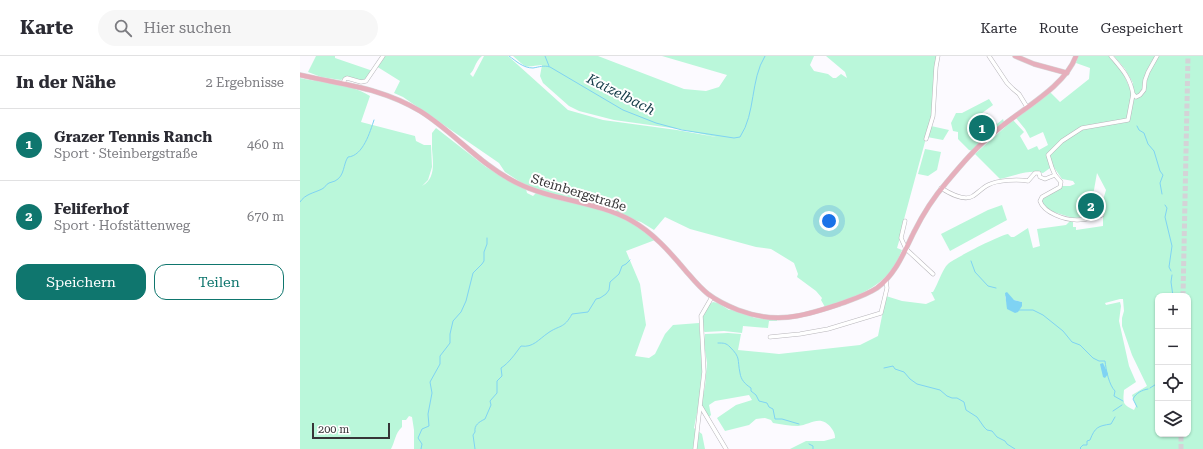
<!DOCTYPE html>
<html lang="de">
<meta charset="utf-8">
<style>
:root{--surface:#fff;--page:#f7f7f7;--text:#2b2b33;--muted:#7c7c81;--line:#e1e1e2;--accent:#0f766e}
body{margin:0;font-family:"Roboto Serif",serif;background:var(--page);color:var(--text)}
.controls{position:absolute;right:12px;bottom:12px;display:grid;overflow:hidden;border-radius:8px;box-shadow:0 1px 3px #0004}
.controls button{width:36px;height:36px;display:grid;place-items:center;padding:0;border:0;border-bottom:1px solid var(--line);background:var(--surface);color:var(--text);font:20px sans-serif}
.scale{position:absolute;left:12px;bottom:10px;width:78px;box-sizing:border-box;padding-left:4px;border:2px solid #363537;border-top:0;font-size:11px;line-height:14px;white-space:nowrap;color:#363537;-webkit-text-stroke:3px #fff;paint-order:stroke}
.you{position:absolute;left:529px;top:165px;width:14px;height:14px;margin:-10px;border:3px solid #fff;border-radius:50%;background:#1a73e8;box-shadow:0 0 0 6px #1a73e833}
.badge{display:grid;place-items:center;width:26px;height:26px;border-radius:50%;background:var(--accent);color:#fff;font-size:13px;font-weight:700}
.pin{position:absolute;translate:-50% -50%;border:2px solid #fff;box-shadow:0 1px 4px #0006}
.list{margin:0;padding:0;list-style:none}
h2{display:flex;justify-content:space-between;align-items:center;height:52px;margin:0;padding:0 16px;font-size:17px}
h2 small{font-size:13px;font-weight:400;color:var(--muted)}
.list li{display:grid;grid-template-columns:26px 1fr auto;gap:12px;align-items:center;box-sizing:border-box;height:72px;padding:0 16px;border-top:1px solid var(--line)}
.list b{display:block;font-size:15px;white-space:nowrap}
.list p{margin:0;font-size:13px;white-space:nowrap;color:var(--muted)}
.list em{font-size:13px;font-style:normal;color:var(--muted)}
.actions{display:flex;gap:8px;padding:12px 16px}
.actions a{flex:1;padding:9px 0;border:1px solid var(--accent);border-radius:12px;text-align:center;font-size:14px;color:var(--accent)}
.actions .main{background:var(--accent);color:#fff}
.icon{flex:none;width:22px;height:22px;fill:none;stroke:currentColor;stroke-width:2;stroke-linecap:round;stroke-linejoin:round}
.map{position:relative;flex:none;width:903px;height:393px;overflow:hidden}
header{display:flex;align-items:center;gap:24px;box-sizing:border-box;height:56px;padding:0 20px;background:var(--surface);border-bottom:1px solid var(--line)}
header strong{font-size:19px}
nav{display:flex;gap:22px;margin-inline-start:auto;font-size:14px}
.search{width:280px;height:36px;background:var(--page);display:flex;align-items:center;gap:10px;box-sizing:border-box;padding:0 14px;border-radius:22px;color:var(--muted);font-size:15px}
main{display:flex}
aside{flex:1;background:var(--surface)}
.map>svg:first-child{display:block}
</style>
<header>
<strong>Karte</strong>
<div class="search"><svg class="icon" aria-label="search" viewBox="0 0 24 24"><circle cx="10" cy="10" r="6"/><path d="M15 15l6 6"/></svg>Hier suchen</div>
<nav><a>Karte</a><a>Route</a><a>Gespeichert</a></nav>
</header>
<main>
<aside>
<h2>In der Nähe<small>2 Ergebnisse</small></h2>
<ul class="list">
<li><span class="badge">1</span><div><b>Grazer Tennis Ranch</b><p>Sport · Steinbergstraße</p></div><em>460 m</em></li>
<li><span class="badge">2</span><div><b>Feliferhof</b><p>Sport · Hofstättenweg</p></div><em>670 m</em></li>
</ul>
<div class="actions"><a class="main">Speichern</a><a>Teilen</a></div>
</aside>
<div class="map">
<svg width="903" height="393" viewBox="0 0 903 393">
<rect width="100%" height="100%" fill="#fcfaff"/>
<g fill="#baf7da" fill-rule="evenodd">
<path d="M16,0H35V2L73,15L64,25L45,21L41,24L21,21L8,16Z"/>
<path d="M82,0H182C174,7 175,14 170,18L173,21L184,0H208L268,54L303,64L377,74L416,81L379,73L314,64L279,55L269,50L243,27L240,20L242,9C222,11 228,13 213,0H298L384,33L406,35L419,31L427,19L362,0H514L510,9L514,15L528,18L533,22H536L541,18L547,22L545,16L526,0H637L632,60L600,178V182L597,192L602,194C599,200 598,206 594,211C577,235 551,242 525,251L521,244L522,242L516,235L497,221L498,218L494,207L471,193L456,191L390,173L365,161L354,174L341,166L225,129L205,116L199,107L103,41L94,37L100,25L76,10Z"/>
<path d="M778,0H810L824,19L830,33L833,27L825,13L814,0H903V393H490L506,385H524L535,382C535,378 534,376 532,373C521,357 510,369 498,370C490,370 481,368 473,367L471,364L465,362L456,363L449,369L425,375L417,362L436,349L452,344L449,339L415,345L409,349L411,359L409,361L406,359L401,347L405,331L407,307L404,288L405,278L428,277L441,278L438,294L479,298L560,289L578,280L586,240L602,245L626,248L635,244L631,236H633C637,230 643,212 648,208C653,203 700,179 708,178L711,181H714L728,172L733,192L740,190L737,173L766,169L770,165L773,166V171H776V174L803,170V144L806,134L797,117L792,145L782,148L785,161L773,162L747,154L741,145C745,135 757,138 762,130H770L775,128L773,125L762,123L753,110L743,117C730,113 713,120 700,123L675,98L713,64L724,76L720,80L728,94L737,90L739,94L748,89L743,76L730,82L725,73L716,62L750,36L760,46L789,23L790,12L776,7ZM705,240L714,244L722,246L707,248ZM858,240H888V378H858ZM820,243H823L824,255L822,262V270L832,299L847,330L832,339L836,350L834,354C822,348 823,347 824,334L836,326L829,310L819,265L821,250L820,246L806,249L805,247Z"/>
<path d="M0,22C23,27 50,27 70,40L61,66L115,80L116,85L124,89H131L132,111L128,124L122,130C136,123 133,106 132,93C132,87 132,82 132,77L136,72L186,111L226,133L227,137L233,140L236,137C265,147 300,150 327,164C338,170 346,176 355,184L326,195L340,228L346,269L335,300L349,302L355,298L365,278L373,269L399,267L403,308L401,336L394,372L402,378L405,393H114V374L112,361L109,360L106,364H102V371C95,377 95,386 91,393H0Z"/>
<path d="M689,43L693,49L674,63V68L687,57L697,68L703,63L704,66L673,95L669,94L658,83V76L653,75L651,67L656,57H662Z"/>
<path d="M631,70L649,74L643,84L627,81Z"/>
<path d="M625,93L641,96L637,114L628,120L618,118Z"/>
<path d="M702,149L707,164L650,195L641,178L688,154Z"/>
<path d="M413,246L418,247L429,254H434L455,262L477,264V265H469L468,272L443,270L442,277L424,275L405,276L403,275C402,263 402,253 413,246Z"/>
</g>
<g fill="#7fd3f3">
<path d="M707,236L714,244L722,246V250L718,256L715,257L707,253L705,237Z"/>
<path d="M803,307L808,318L805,322L803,321L800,308Z"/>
</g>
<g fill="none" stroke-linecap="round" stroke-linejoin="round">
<g stroke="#7fd3f3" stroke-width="1">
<path d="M209,0C216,5 223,12 233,12C239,11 244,9 250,11L323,54L356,67L382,74L434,82L440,81C456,57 450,24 465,0"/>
<path d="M245,0L249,10"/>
<path d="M837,70L839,74L844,77L848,88L854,95L860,115L863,119L860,127L862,138"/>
<path d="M0,146C5,138 14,137 22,133C25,132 26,128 29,127C31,126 33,126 35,125C45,120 43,108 48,101C63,100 70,76 74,64"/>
<path d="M865,149L867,152L865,161L872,190L869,211L871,215"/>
<path d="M671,205L675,216L688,230L696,232"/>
<path d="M872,219L871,226L873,240"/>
<path d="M719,254H733L743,259L763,275L772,286L780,289L793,302L799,305H805C806,314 809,329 815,335L814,340L823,345"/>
<path d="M418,287C424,287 426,287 430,291C441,302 437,303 440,317C441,324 445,328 451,332V335L456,339L459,345L467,347L469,351L473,353L475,363H482L499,368"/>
<path d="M584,312L593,310L595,313L604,316L610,323L617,328L640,334L647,340L652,342H657L664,346L666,354L677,361L684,371L687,374L692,375L697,381L705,385L707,388L715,393"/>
<path d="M850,332L858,327"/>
<path d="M837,351L833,343C836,337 842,334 848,333"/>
<path d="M813,355L822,349"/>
<path d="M509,388L513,390V393"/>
<path d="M121,393L122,388L118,382L122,373L129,370L128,358L132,337L130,326L140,308V300L150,287V278L153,265L161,256L166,245L173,217L182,208L184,205V196L187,188V182"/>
<path d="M175,393L173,379L175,376C174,369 179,366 185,363L191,349L190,345L197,337V325L202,320L201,312C209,307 215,298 221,290C233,292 239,283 248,277C259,269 264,273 272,258L288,256L296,243L300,242L306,238L309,234L310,226L319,218L322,210L326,208L330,204"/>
<path d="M781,393L780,392L783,389H787V385L790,384C795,371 798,370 811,368L815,361"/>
</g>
<g stroke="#d4d3d7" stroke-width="5" stroke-dasharray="5 2.5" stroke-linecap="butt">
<path d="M883,240L888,0"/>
<path d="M881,393V378"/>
</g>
<defs>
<g id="minor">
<path d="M689,0L707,27L713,33L719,38L727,51"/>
<path d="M811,0C822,13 830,21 833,38L836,41L840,39L844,34L845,24L848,16L857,0"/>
<path d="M43,27L45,23L47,22L61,26L66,25L83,0"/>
<path d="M626,83L633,60L636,11L638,0"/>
<path d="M641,132C649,137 664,146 673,140C678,137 682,132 688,129C697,124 718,123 728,125L735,117H739L740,121L745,123L755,119"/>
<path d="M802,159C794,161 786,164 777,164C765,164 744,157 740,145L742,141L760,131L761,126L755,119L752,112L748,99L762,85L782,72L828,64L833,38"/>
<path d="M605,165L601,182L606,193L633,218"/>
<path d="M470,281L500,278L528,273L581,257L587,232L586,224"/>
<path d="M401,351L426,393"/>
<path d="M395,393L404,316L401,260L412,241"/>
</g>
<g id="major">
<path d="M715,0L734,8L767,17"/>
<path d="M0,19C43,29 80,31 120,55C154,76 180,109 217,127C253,145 297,145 332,165C353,177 369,195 385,214C392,222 399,231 408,238C417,245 428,250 438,254C475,268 501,261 537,249C550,244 565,240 577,232C596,218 604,196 614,176C623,158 633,142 646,127C661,109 677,90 696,75C720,54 765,31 776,0"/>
</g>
</defs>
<use href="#minor" stroke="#b8b6bb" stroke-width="4.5"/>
<use href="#major" stroke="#d7d7d7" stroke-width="5.5"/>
<use href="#minor" stroke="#fff" stroke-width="3.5"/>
<use href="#major" stroke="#e6afbc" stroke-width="4.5"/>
</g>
<g text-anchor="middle" stroke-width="4" stroke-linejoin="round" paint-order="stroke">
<g font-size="13" fill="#363537" stroke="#fff">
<text transform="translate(279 136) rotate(17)" y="5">Steinbergstraße</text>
</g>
<g font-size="14" font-style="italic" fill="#133a47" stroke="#fff">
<text transform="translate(321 38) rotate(27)" y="5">Katzelbach</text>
</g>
</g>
</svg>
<div class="controls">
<button>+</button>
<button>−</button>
<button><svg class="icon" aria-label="locate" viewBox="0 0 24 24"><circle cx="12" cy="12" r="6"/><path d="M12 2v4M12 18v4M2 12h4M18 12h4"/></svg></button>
<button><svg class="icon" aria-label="layers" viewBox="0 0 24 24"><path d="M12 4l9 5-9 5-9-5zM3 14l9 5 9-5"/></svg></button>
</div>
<div class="scale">200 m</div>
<div class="you"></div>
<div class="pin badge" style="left:682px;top:72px">1</div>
<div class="pin badge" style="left:791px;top:150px">2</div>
</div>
</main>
